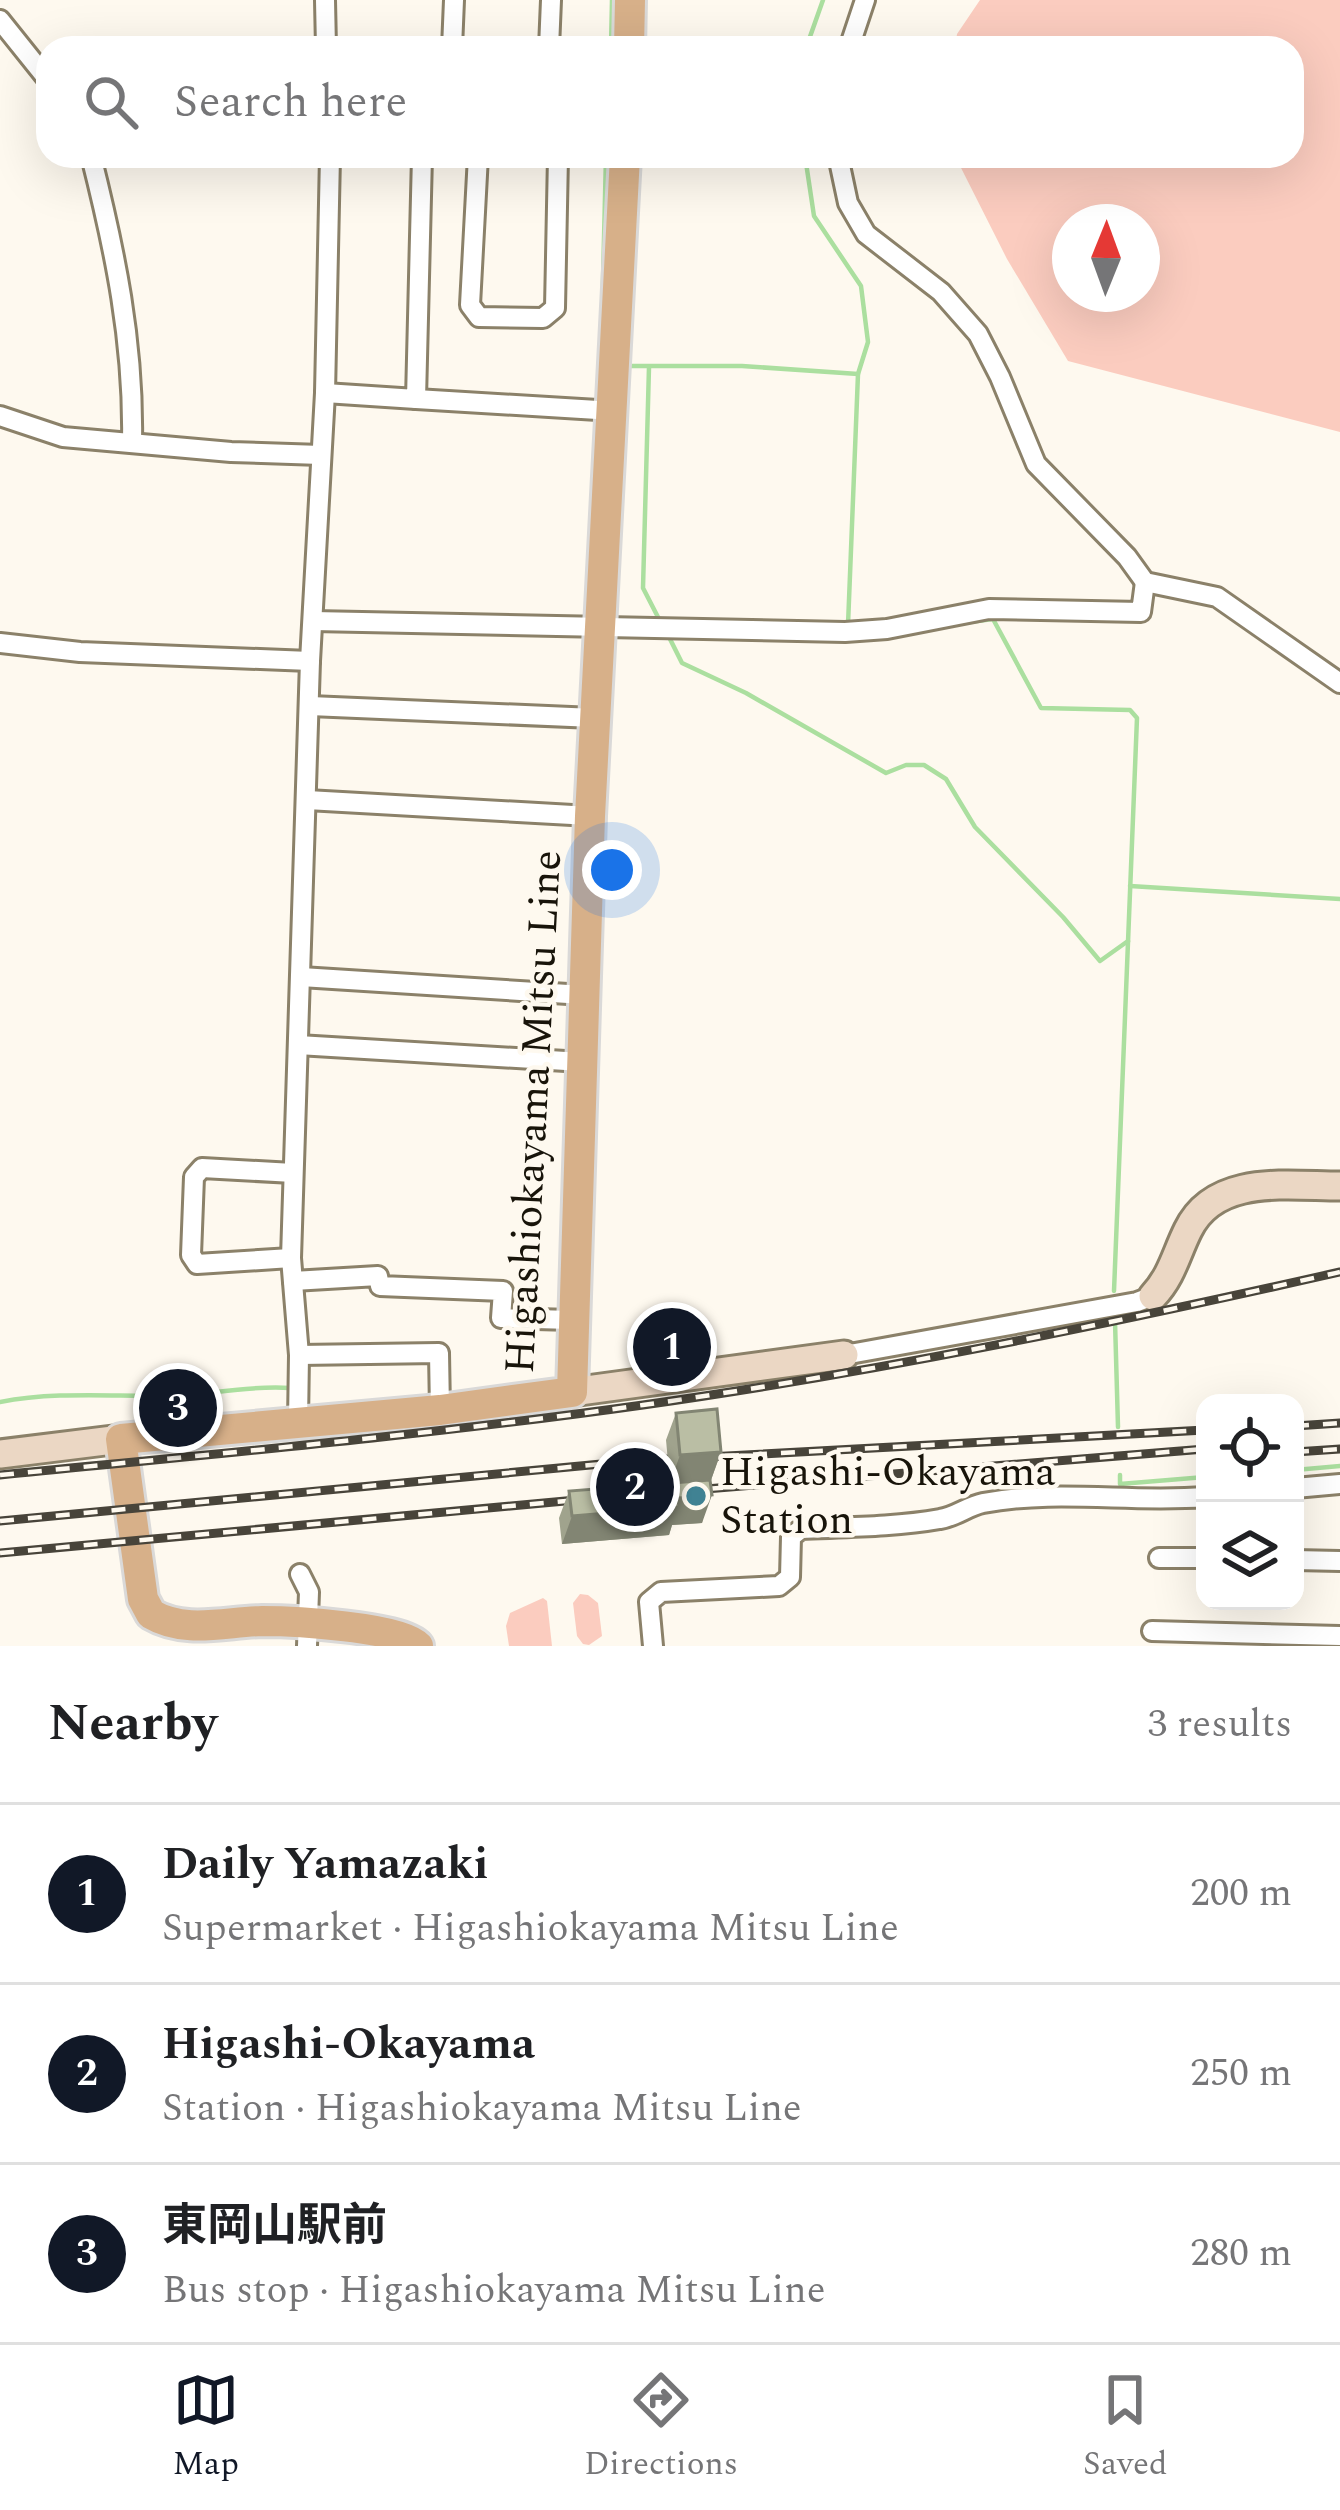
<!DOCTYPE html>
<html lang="en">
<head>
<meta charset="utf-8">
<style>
  :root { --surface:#fff; --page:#f6f6f6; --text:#202124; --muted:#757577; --line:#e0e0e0; --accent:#111827 }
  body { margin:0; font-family:Spectral,"Noto Sans JP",serif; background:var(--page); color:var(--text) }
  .controls { position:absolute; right:36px; bottom:36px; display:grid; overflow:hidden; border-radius:24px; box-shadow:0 12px 48px #0002 }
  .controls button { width:108px; height:108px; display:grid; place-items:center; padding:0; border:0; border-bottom:3px solid var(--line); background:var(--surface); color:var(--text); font:60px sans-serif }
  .compass { position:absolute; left:1052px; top:204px; width:108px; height:108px; border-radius:50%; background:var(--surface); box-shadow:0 12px 48px #0002; rotate:1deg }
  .you { position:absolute; left:612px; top:870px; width:42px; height:42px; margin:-30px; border:9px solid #fff; border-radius:50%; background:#1a73e8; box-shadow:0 0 0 18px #1a73e833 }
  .badge { display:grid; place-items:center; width:78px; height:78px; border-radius:50%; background:var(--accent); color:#fff; font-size:39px; font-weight:700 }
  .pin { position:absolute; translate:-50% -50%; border:6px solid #fff; box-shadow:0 3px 12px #0006 }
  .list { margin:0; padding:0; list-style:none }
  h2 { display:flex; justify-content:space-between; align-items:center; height:156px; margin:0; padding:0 48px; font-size:51px }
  h2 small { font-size:39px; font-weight:400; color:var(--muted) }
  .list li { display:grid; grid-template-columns:78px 1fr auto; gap:36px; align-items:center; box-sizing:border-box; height:180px; padding:0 48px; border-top:3px solid var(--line) }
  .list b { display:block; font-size:45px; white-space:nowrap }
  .list p { margin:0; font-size:39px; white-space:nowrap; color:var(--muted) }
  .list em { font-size:39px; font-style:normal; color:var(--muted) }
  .icon { flex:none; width:66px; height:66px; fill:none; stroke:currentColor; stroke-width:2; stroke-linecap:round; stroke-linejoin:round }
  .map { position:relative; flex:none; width:1340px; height:1646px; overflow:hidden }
  .search { position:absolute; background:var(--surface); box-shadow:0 12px 48px #0002; left:36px; right:36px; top:36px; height:132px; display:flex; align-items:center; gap:30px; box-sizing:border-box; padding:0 42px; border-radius:36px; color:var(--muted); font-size:45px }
  .sheet { height:696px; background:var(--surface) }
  nav { display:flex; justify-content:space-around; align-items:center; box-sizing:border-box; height:168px; border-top:3px solid var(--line); background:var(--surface); font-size:33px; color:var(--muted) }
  nav a { display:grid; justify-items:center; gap:6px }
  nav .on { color:var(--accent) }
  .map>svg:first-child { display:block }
</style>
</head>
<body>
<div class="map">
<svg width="1340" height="1646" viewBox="0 0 1340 1646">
  <rect width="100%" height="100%" fill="#fef9ef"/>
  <!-- green -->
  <g fill="#fbccbf" fill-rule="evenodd">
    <path d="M980 0H1340V432L1068 361 1007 259 955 156H1292V48H955L957 34ZM1070 222H1142V294H1070Z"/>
    <path d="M580 1594 588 1595 598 1603 602 1636 589 1645 583 1644 577 1636 573 1603Z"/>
    <path d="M543 1598 547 1601 552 1646H509L506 1626 510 1613Z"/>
  </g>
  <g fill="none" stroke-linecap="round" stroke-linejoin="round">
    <!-- stream -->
    <g stroke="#abdf9f" stroke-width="4.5">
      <path d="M611 48 612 0"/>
      <path d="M806 48 823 0"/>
      <path d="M805 156 814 216 861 286 868 342 858 374 848 625"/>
      <path d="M601 363 606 156"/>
      <path d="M626 366H742L858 374"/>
      <path d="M649 367 643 588 660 621"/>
      <path d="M962 623 993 619 1041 708 1130 710 1137 718 1114 1291"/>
      <path d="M667 633 682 663 746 693 886 773 906 765H924L946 779 975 827 1063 917 1100 961 1128 941"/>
      <path d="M1130 886 1340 899"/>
      <path d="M1115 1321 1118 1427"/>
      <path d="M0 1402C62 1390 124 1398 187 1395 222 1392 255 1386 290 1388"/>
      <path d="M1295 1470 1340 1466"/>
      <path d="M1120 1475V1484L1205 1477"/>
    </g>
    <defs>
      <g id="street">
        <path d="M325 0 326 48"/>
        <path d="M0 20 48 80"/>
        <path d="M452 48 454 0"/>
        <path d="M549 48 551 0"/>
        <path d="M849 48 865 0"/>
        <path d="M91 156C115 251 134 343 132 442"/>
        <path d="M478 156 470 305 479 317 543 318 555 308 558 156"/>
        <path d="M838 156 848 203 866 234 941 292 978 334 1000 377 1036 464 1127 557 1145 582 1217 597 1340 683"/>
        <path d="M325 393 416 399 422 156"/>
        <path d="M416 399 614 411"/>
        <path d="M0 416 63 437 231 452 321 455"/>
        <path d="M313 621 845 632 887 629 989 609 1141 612 1145 582"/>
        <path d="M0 643 80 652 310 661"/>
        <path d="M310 706 594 718"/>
        <path d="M307 800 590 816"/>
        <path d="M301 977 584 995"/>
        <path d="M298 1045 582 1062"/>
        <path d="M291 1258 197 1264 191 1255 194 1177 202 1168 293 1173"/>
        <path d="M293 1281 378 1276 380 1286 503 1291 501 1318 572 1320"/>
        <path d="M299 1355 439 1353 440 1410"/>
        <path d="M844 1355 1137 1302 1153 1296"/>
        <path d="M298 1422 299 1355 291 1258 310 661 325 393 330 156"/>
        <path d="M1295 1488 1340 1484"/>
        <path d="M1159 1558H1205"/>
        <path d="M1295 1560 1340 1561"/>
        <path d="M300 1574 309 1592 307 1646"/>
        <path d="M1152 1631 1340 1636"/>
        <path d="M653 1646 649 1602 661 1592 779 1586 790 1577 791 1537 801 1529C847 1527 895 1527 940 1519 955 1517 968 1506 983 1503 1057 1489 1131 1503 1205 1497"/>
      </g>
      <g id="secondary">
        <path d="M1153 1296C1172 1276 1176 1254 1188 1230 1215 1174 1288 1186 1340 1186"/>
        <path d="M572 1392 844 1355"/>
        <path d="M0 1454 121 1439"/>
      </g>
      <g id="primary">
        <path d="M629 48 630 0"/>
        <path d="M418 1646C402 1627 291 1621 262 1621 224 1622 185 1634 151 1614L143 1599 121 1439 440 1410 572 1392 590 816 625 156"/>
      </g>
    </defs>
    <!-- street casing -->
    <use href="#street" stroke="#8b8169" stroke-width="24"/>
    <!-- secondary casing -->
    <use href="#secondary" stroke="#8b8169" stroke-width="33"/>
    <!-- primary casing -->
    <use href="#primary" stroke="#dad9d8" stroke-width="36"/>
    <!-- street -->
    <use href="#street" stroke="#fff" stroke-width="18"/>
    <!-- secondary -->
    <use href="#secondary" stroke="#ebd7c4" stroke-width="27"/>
    <!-- primary -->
    <use href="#primary" stroke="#d7b089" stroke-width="30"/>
    <defs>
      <g id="rail">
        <path d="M1295 1426 1340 1423"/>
        <path d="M1295 1452 1340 1449"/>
        <path d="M0 1475C214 1454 429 1435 643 1405 877 1372 1109 1324 1340 1272"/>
        <path d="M681 1491 1205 1449"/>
        <path d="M0 1521 633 1461 1205 1430"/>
        <path d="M0 1553 598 1498"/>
      </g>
    </defs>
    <!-- rail casing -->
    <use href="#rail" stroke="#48443a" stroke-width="9"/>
    <!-- rail -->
    <use href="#rail" stroke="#fef9ef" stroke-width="4.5" stroke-dasharray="14" stroke-linecap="butt"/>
  </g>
  <!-- wall -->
  <g fill="#a0a38d">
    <path d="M655 1312 702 1349 699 1357 650 1363 653 1319Z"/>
    <path d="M676 1413 721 1452 711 1480 702 1523 672 1525 669 1535 562 1544 559 1518 569 1491 670 1483 666 1440Z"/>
  </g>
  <!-- shaded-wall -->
  <g fill="#828573">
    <path d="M702 1349 699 1357 650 1363 652 1356Z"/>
    <path d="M721 1452 711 1480 670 1483 680 1455Z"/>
    <path d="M712 1495 702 1523 672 1525 669 1535 562 1544 572 1516 678 1498Z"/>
  </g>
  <!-- building -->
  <g fill="#babea4" stroke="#828573" stroke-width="3">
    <path d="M655 1312 702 1333V1349L652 1356Z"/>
    <path d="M717 1409 721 1452 680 1455 676 1413Z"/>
    <path d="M710 1480 712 1495 678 1498 679 1507 572 1516 569 1491Z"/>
  </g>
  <!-- markers -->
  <circle fill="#408293" stroke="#fef9ef" stroke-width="4.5" cx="696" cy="1496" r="12"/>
  <g text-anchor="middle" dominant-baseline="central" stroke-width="9" stroke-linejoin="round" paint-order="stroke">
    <!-- street labels -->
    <g font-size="42" fill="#18140a" stroke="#fef9ef">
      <text transform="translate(534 1112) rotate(-87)">Higashiokayama Mitsu Line</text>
    </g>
    <!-- poi labels -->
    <g font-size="42" fill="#18140a" stroke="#fef9ef" text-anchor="start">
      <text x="720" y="1472">Higashi-Okayama<tspan x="720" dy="48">Station</tspan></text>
    </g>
  </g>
</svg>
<div class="controls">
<button><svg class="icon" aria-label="locate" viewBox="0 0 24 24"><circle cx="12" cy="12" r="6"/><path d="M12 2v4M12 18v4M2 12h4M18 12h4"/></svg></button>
<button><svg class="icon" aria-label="layers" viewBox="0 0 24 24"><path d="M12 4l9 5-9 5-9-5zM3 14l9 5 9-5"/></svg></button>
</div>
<svg class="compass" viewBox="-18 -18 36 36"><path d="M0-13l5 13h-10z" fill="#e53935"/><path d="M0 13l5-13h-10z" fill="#757577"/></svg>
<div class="you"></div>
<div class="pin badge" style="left:672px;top:1347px">1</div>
<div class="pin badge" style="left:635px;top:1487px">2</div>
<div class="pin badge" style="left:178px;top:1408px">3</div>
<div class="search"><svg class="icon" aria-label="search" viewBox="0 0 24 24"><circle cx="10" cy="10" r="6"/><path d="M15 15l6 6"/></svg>Search here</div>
</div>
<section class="sheet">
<h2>Nearby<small>3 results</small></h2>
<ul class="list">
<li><span class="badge">1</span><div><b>Daily Yamazaki</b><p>Supermarket · Higashiokayama Mitsu Line</p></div><em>200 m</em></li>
<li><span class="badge">2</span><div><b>Higashi-Okayama</b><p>Station · Higashiokayama Mitsu Line</p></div><em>250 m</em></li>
<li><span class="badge">3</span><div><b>東岡山駅前</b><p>Bus stop · Higashiokayama Mitsu Line</p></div><em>280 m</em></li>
</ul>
</section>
<nav>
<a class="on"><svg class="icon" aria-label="map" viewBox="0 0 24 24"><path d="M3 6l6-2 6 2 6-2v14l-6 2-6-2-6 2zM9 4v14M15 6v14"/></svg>Map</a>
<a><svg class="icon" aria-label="directions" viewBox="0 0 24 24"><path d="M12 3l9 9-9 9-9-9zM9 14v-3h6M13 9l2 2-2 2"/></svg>Directions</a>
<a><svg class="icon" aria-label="saved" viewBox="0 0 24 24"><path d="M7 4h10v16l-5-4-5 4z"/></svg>Saved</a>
</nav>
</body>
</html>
